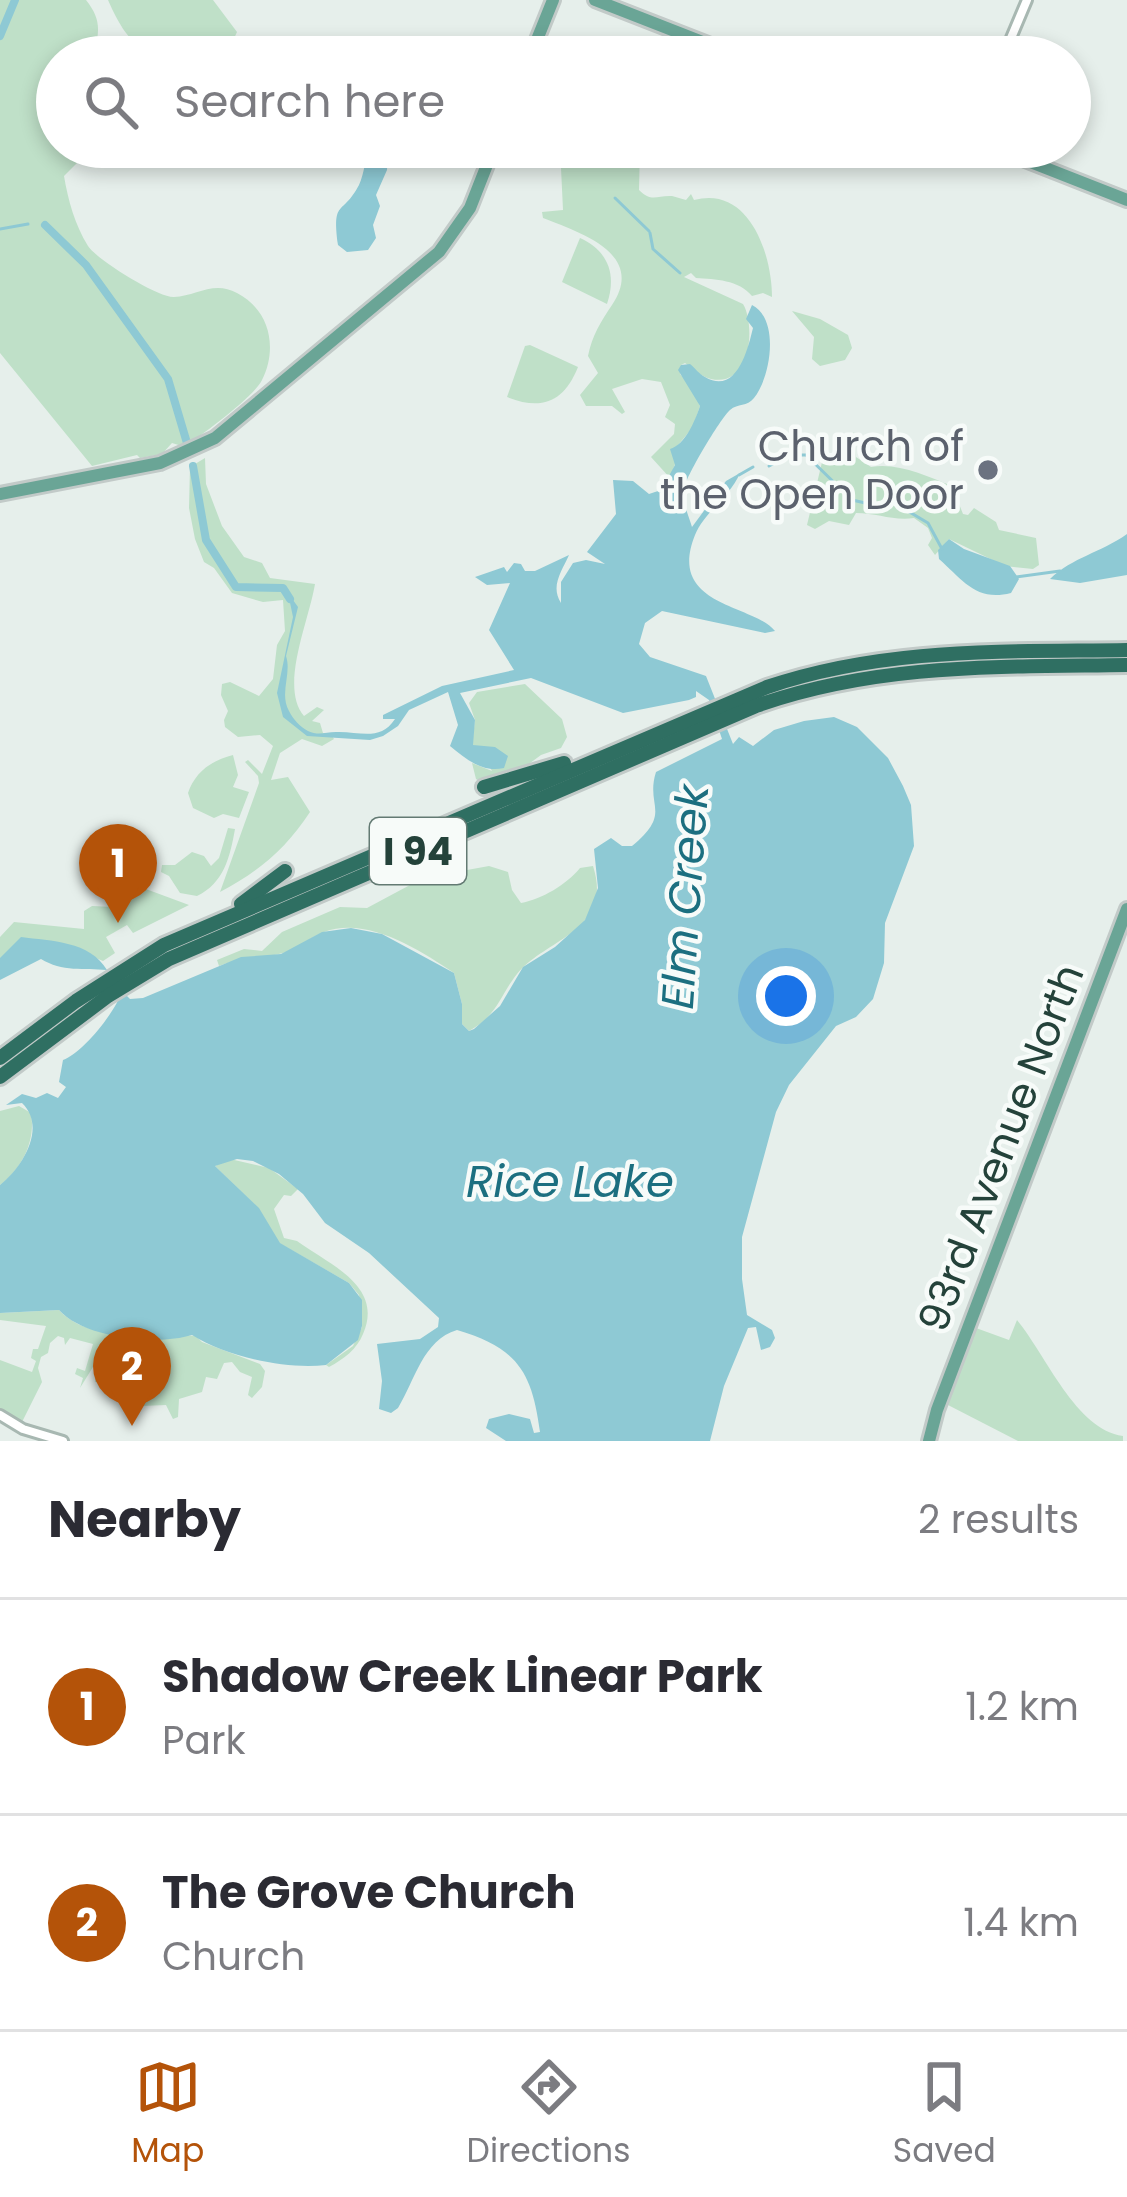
<!DOCTYPE html>
<html lang="en">
<head>
<meta charset="utf-8">
<style>
  :root { --surface:#fff; --page:#f2f2f3; --text:#2b2b33; --muted:#7c7c81; --line:#e1e1e2; --accent:#b45309 }
  body { margin:0; font-family:Poppins,sans-serif; background:var(--page); color:var(--text) }
  .you { position:absolute; left:786px; top:996px; width:42px; height:42px; margin:-30px; border:9px solid #fff; border-radius:50%; background:#1a73e8; box-shadow:0 0 0 18px #1a73e833 }
  .badge { display:grid; place-items:center; width:78px; height:78px; border-radius:50%; background:var(--accent); color:#fff; font-size:39px; font-weight:700 }
  .pin { position:absolute; translate:-50% -99px; filter:drop-shadow(0 3px 6px #0008) }
  .pin::after { content:''; position:absolute; top:63px; width:42px; height:36px; background:inherit; clip-path:polygon(0 0,100% 0,50% 100%) }
  .list { margin:0; padding:0; list-style:none }
  h2 { display:flex; justify-content:space-between; align-items:center; height:156px; margin:0; padding:0 48px; font-size:51px }
  h2 small { font-size:39px; font-weight:400; color:var(--muted) }
  .list li { display:grid; grid-template-columns:78px 1fr auto; gap:36px; align-items:center; box-sizing:border-box; height:216px; padding:0 48px; border-top:3px solid var(--line) }
  .list b { display:block; font-size:45px; white-space:nowrap }
  .list p { margin:0; font-size:39px; white-space:nowrap; color:var(--muted) }
  .list em { font-size:39px; font-style:normal; color:var(--muted) }
  .icon { flex:none; width:66px; height:66px; fill:none; stroke:currentColor; stroke-width:2; stroke-linecap:round; stroke-linejoin:round }
  .map { position:relative; flex:none; width:1127px; height:1441px; overflow:hidden }
  .search { position:absolute; background:var(--surface); box-shadow:0 6px 18px #0003; left:36px; right:36px; top:36px; height:132px; display:flex; align-items:center; gap:30px; box-sizing:border-box; padding:0 42px; border-radius:66px; color:var(--muted); font-size:45px }
  .sheet { height:588px; background:var(--surface) }
  nav { display:flex; justify-content:space-around; align-items:center; box-sizing:border-box; height:168px; border-top:3px solid var(--line); background:var(--surface); font-size:33px; color:var(--muted) }
  nav a { display:grid; justify-items:center; gap:6px }
  nav .on { color:var(--accent) }
  .map>svg:first-child { display:block }
</style>
</head>
<body>
<div class="map">
<svg width="1127" height="1441" viewBox="0 0 1127 1441">
  <rect width="100%" height="100%" fill="#e6efeb"/>
  <!-- green -->
  <g fill="#bfe0c8">
    <path d="M0 0H86C100 18 100 28 95 50L104 57H57V147H93L64 176C68 200 75 225 88 246 96 259 158 298 174 297 196 296 214 280 237 293 270 310 278 348 262 380 253 398 202 434 185 447L172 443 162 454 140 458 137 455 92 466 0 353Z"/>
    <path d="M108 0H213L237 32 231 45 217 57C155 57 135 62 108 0Z"/>
    <path d="M560 147H640L639 190C652 203 657 195 672 196 677 197 681 199 686 200L691 194 694 200C749 185 772 254 772 297L763 293 752 296C739 280 715 279 696 278L691 273 684 277 743 304C755 323 753 388 711 379 702 377 693 369 685 363L681 365 680 374 691 386 700 406 693 427 674 450 675 464 670 478 651 457 674 434 675 424 665 417 670 405 661 382 642 379 612 389 625 412 622 414 612 406H586L580 395 598 373 588 356C592 336 601 321 612 305 647 253 578 232 543 218L542 212 563 210Z"/>
    <path d="M580 238C608 251 617 274 607 304L562 282Z"/>
    <path d="M792 311 820 319 848 335 852 348 845 360 820 366 812 359 814 337Z"/>
    <path d="M530 345 578 367C564 402 542 411 507 397L525 346Z"/>
    <path d="M854 432 856 457 871 467C897 462 927 476 952 486L963 514 968 515 974 508 996 522 999 530 1036 538 1039 565 1033 569 1005 566 949 539 935 555 928 545 932 538 928 528 914 518C893 521 877 513 856 513L849 525 829 521 815 529 807 525 823 458 835 456 838 446 847 451Z"/>
    <path d="M205 458 206 484 222 526 244 557 262 563 270 578 315 584C309 621 279 687 304 716L317 707 324 710 312 721 320 723 323 733H330L334 739 322 746 302 739 280 753 271 780 288 777 310 812C286 849 258 872 220 892L259 783 258 776 245 762 248 760 262 774 273 746 260 735 238 737 225 727 224 720 228 711 221 695 222 684 230 682 259 696 273 679 277 645 285 631 283 600 263 602 232 593 214 568 204 562 195 539 189 508 190 467Z"/>
    <path d="M525 684 562 719 567 737 561 748 541 755 522 769 514 768C503 780 492 784 476 779L472 763 492 771 479 747 472 745 475 720 469 703 477 692Z"/>
    <path d="M233 755 238 775 233 787 249 792 239 818 223 814 214 818 193 808 188 793C195 772 212 760 233 755Z"/>
    <path d="M228 828 235 829C230 857 224 883 197 896L180 893 169 876 161 872 162 865H175L192 852 204 856 211 866 219 858Z"/>
    <path d="M489 866 508 872 512 890 521 903C542 899 566 885 580 868L593 866C614 931 546 938 517 974 499 997 498 1015 469 1031L462 1024V1004L454 973C419 950 368 916 324 932 310 937 298 949 283 953 261 959 241 957 219 966L217 960 244 949 262 951 282 932 326 913 340 907 367 908 423 878Z"/>
    <path d="M127 882 189 905 133 933 127 925 106 937 115 953 103 961 74 949 0 965V937L14 922 84 929V911L92 906 113 907Z"/>
    <path d="M19 1106 31 1113C36 1141 22 1168 0 1185V1111Z"/>
    <path d="M230 1159 269 1168 298 1189 291 1196 284 1195 274 1209 284 1238 297 1241C330 1265 384 1286 363 1334 357 1349 344 1359 329 1367L326 1365 353 1346 362 1327 359 1295 349 1283 279 1243 258 1208 215 1166Z"/>
    <path d="M59 1310C90 1344 154 1332 196 1336L202 1342 260 1364 265 1371 262 1387 252 1398 248 1395 252 1377 240 1372 232 1362 224 1363 217 1379 206 1377 202 1392 179 1399 178 1417 173 1419 166 1405 142 1406 139 1414 132 1412 134 1404 115 1399 112 1391 118 1381 95 1382 100 1349 134 1352 127 1377 141 1371 156 1346 99 1345 93 1367 80 1388 83 1378 75 1374 77 1368 85 1371 93 1344 70 1338 65 1345 64 1338 58 1336 50 1343 48 1353 41 1357 38 1368 42 1382 22 1422 0 1409V1360L32 1372 36 1361 31 1358 33 1349H38L46 1326 0 1320V1313Z"/>
    <path d="M1017 1320C1046 1355 1076 1430 1123 1436V1441H1018L948 1405 976 1328 1009 1340Z"/>
  </g>
  <!-- water -->
  <g fill="#8ec9d4">
    <path d="M367 147H388L387 170 376 195 380 206 373 225 376 238 368 250 347 252 338 245C332 198 342 217 359 185 364 174 366 159 367 147Z"/>
    <path d="M752 305C780 319 771 377 754 398 747 407 738 403 730 410 720 419 685 478 683 491 682 501 689 517 692 527L726 481 740 473C730 497 705 511 695 535 666 607 754 604 775 631L765 633 662 611 645 623 639 644 650 657 706 676 733 744 739 737 753 746 774 730 804 721 834 717 857 727 888 758 903 786 911 805 914 846 885 923 884 963 873 999 856 1017 836 1026 789 1085 776 1112 742 1237V1279L747 1315 772 1330 775 1338 770 1347 761 1350 756 1327 748 1328 724 1386 710 1441H506L486 1428 489 1419 509 1414 530 1419 534 1433 540 1432C532 1372 518 1348 457 1330 423 1340 415 1380 398 1408L391 1413 379 1409 382 1381 377 1344 420 1339 438 1327 439 1318 369 1253 325 1223 303 1194 279 1174 253 1161 237 1159 215 1166 259 1208 280 1243 349 1283 362 1300V1326L358 1340 326 1365C285 1370 225 1356 192 1335 156 1346 84 1338 59 1310L0 1313V1185C23 1167 47 1127 22 1103L6 1105 22 1094 36 1098 47 1093 58 1098 66 1087 59 1082 63 1060C83 1053 116 1011 122 991L130 999 143 998 241 957 281 954 322 932 351 928 382 934 454 973 462 1004V1024L469 1031 474 1029 500 1006 523 967 555 947 585 920 598 888 594 849 611 838 622 846H632C673 812 645 807 656 772L722 739 709 700 696 691V697L689 700 623 713 531 678 460 693 475 720 473 745 495 747 508 756 504 768C482 773 466 759 450 746L458 725 448 692 409 710 398 726 383 736 370 740 307 736 283 717 277 693 293 617 288 593 298 607 286 656C292 674 279 693 289 711 293 719 300 727 308 731 319 736 325 732 336 732 359 731 380 742 395 719H383V715L442 686 514 670 489 630 510 583 487 585 475 577 504 567 507 572 514 563 521 564 525 571H535L569 555C562 571 550 586 561 603V582L573 563 586 560 605 564 587 552 616 514 613 480 633 481 649 494 661 490 675 465 670 449C685 445 695 421 700 406L678 370 681 365 690 364C695 368 699 374 705 377 737 396 748 348 753 328L746 319Z"/>
    <path d="M1127 534V575L1080 583 1050 579C1073 557 1100 553 1127 534Z"/>
    <path d="M949 539 964 549 1010 566 1019 579 1011 593C976 602 963 580 939 559L938 550Z"/>
    <path d="M21 937C51 941 90 941 107 970 84 968 62 972 41 959L0 980V958Z"/>
  </g>
  <g fill="none" stroke-linecap="round" stroke-linejoin="round">
    <!-- stream -->
    <g stroke="#8ec9d4" stroke-width="3">
      <path d="M615 198 649 231"/>
      <path d="M0 229 28 224"/>
      <path d="M650 233 653 249 680 273"/>
      <path d="M769 466 790 455H806L852 500 879 506"/>
      <path d="M739 475 753 467"/>
      <path d="M896 504 928 523 942 549"/>
      <path d="M1016 577 1060 571"/>
    </g>
    <!-- river -->
    <g stroke="#8ec9d4" stroke-width="8">
      <path d="M0 36 15 0"/>
      <path d="M45 225 86 265 168 379 187 443"/>
      <path d="M193 466 206 540 236 587 283 588 290 599"/>
    </g>
    <defs>
      <g id="minor">
        <path d="M1003 57 1027 0"/>
        <path d="M0 1415 23 1429 63 1441"/>
      </g>
      <g id="major">
        <path d="M595 0 741 57"/>
        <path d="M530 57 553 0"/>
        <path d="M992 147 1127 200"/>
        <path d="M0 494 160 463 215 438 439 252 470 208 494 147"/>
        <path d="M929 1441 937 1410 1127 909"/>
      </g>
      <g id="highway">
        <path d="M484 787 564 763"/>
        <path d="M241 904 285 871"/>
        <path d="M0 1058 76 1001 164 945 767 687C885 647 1004 652 1127 650"/>
        <path d="M0 1077 108 996 169 959 756 706C878 663 1000 667 1127 665"/>
      </g>
    </defs>
    <!-- minor casing -->
    <use href="#minor" stroke="#a8b8b2" stroke-width="14"/>
    <!-- major casing -->
    <use href="#major" stroke="#c2cac8" stroke-width="18"/>
    <!-- highway casing -->
    <use href="#highway" stroke="#c2cac8" stroke-width="20"/>
    <!-- minor -->
    <use href="#minor" stroke="#fff" stroke-width="8"/>
    <!-- major -->
    <use href="#major" stroke="#6aa596" stroke-width="12"/>
    <!-- highway -->
    <use href="#highway" stroke="#2f6f62" stroke-width="14"/>
  </g>
  <!-- markers -->
  <circle fill="#6b7280" stroke="#f7fbf9" stroke-width="4.5" cx="988" cy="470" r="12"/>
  <g text-anchor="middle" dominant-baseline="central" stroke-width="9" stroke-linejoin="round" paint-order="stroke">
    <!-- shield labels -->
    <rect fill="#f7fbf9" stroke="#637a73" stroke-width="3" x="370" y="818" width="96" height="66" rx="9"/>
    <g font-size="39" font-weight="bold" fill="#24423a">
      <text x="418" y="851">I 94</text>
    </g>
    <!-- worship labels -->
    <g font-size="42" fill="#5b616d" stroke="#f7fbf9" text-anchor="end">
      <text x="964" y="446">Church of<tspan x="964" dy="48">the Open Door</tspan></text>
    </g>
    <!-- street labels -->
    <g font-size="42" fill="#24423a" stroke="#f7fbf9">
      <text transform="translate(1001 1148) rotate(-69)">93rd Avenue North</text>
    </g>
    <!-- water labels -->
    <g font-size="45" font-style="italic" fill="#1c6f80" stroke="#f7fbf9">
      <text transform="translate(685 897) rotate(-86)">Elm Creek</text>
      <text x="570" y="1181">Rice Lake</text>
    </g>
  </g>
</svg>
<div class="you"></div>
<div class="pin badge" style="left:118px;top:923px">1</div>
<div class="pin badge" style="left:132px;top:1426px">2</div>
<div class="search"><svg class="icon" aria-label="search" viewBox="0 0 24 24"><circle cx="10" cy="10" r="6"/><path d="M15 15l6 6"/></svg>Search here</div>
</div>
<section class="sheet">
<h2>Nearby<small>2 results</small></h2>
<ul class="list">
<li><span class="badge">1</span><div><b>Shadow Creek Linear Park</b><p>Park</p></div><em>1.2 km</em></li>
<li><span class="badge">2</span><div><b>The Grove Church</b><p>Church</p></div><em>1.4 km</em></li>
</ul>
</section>
<nav>
<a class="on"><svg class="icon" aria-label="map" viewBox="0 0 24 24"><path d="M3 6l6-2 6 2 6-2v14l-6 2-6-2-6 2zM9 4v14M15 6v14"/></svg>Map</a>
<a><svg class="icon" aria-label="directions" viewBox="0 0 24 24"><path d="M12 3l9 9-9 9-9-9zM9 14v-3h6M13 9l2 2-2 2"/></svg>Directions</a>
<a><svg class="icon" aria-label="saved" viewBox="0 0 24 24"><path d="M7 4h10v16l-5-4-5 4z"/></svg>Saved</a>
</nav>
</body>
</html>
